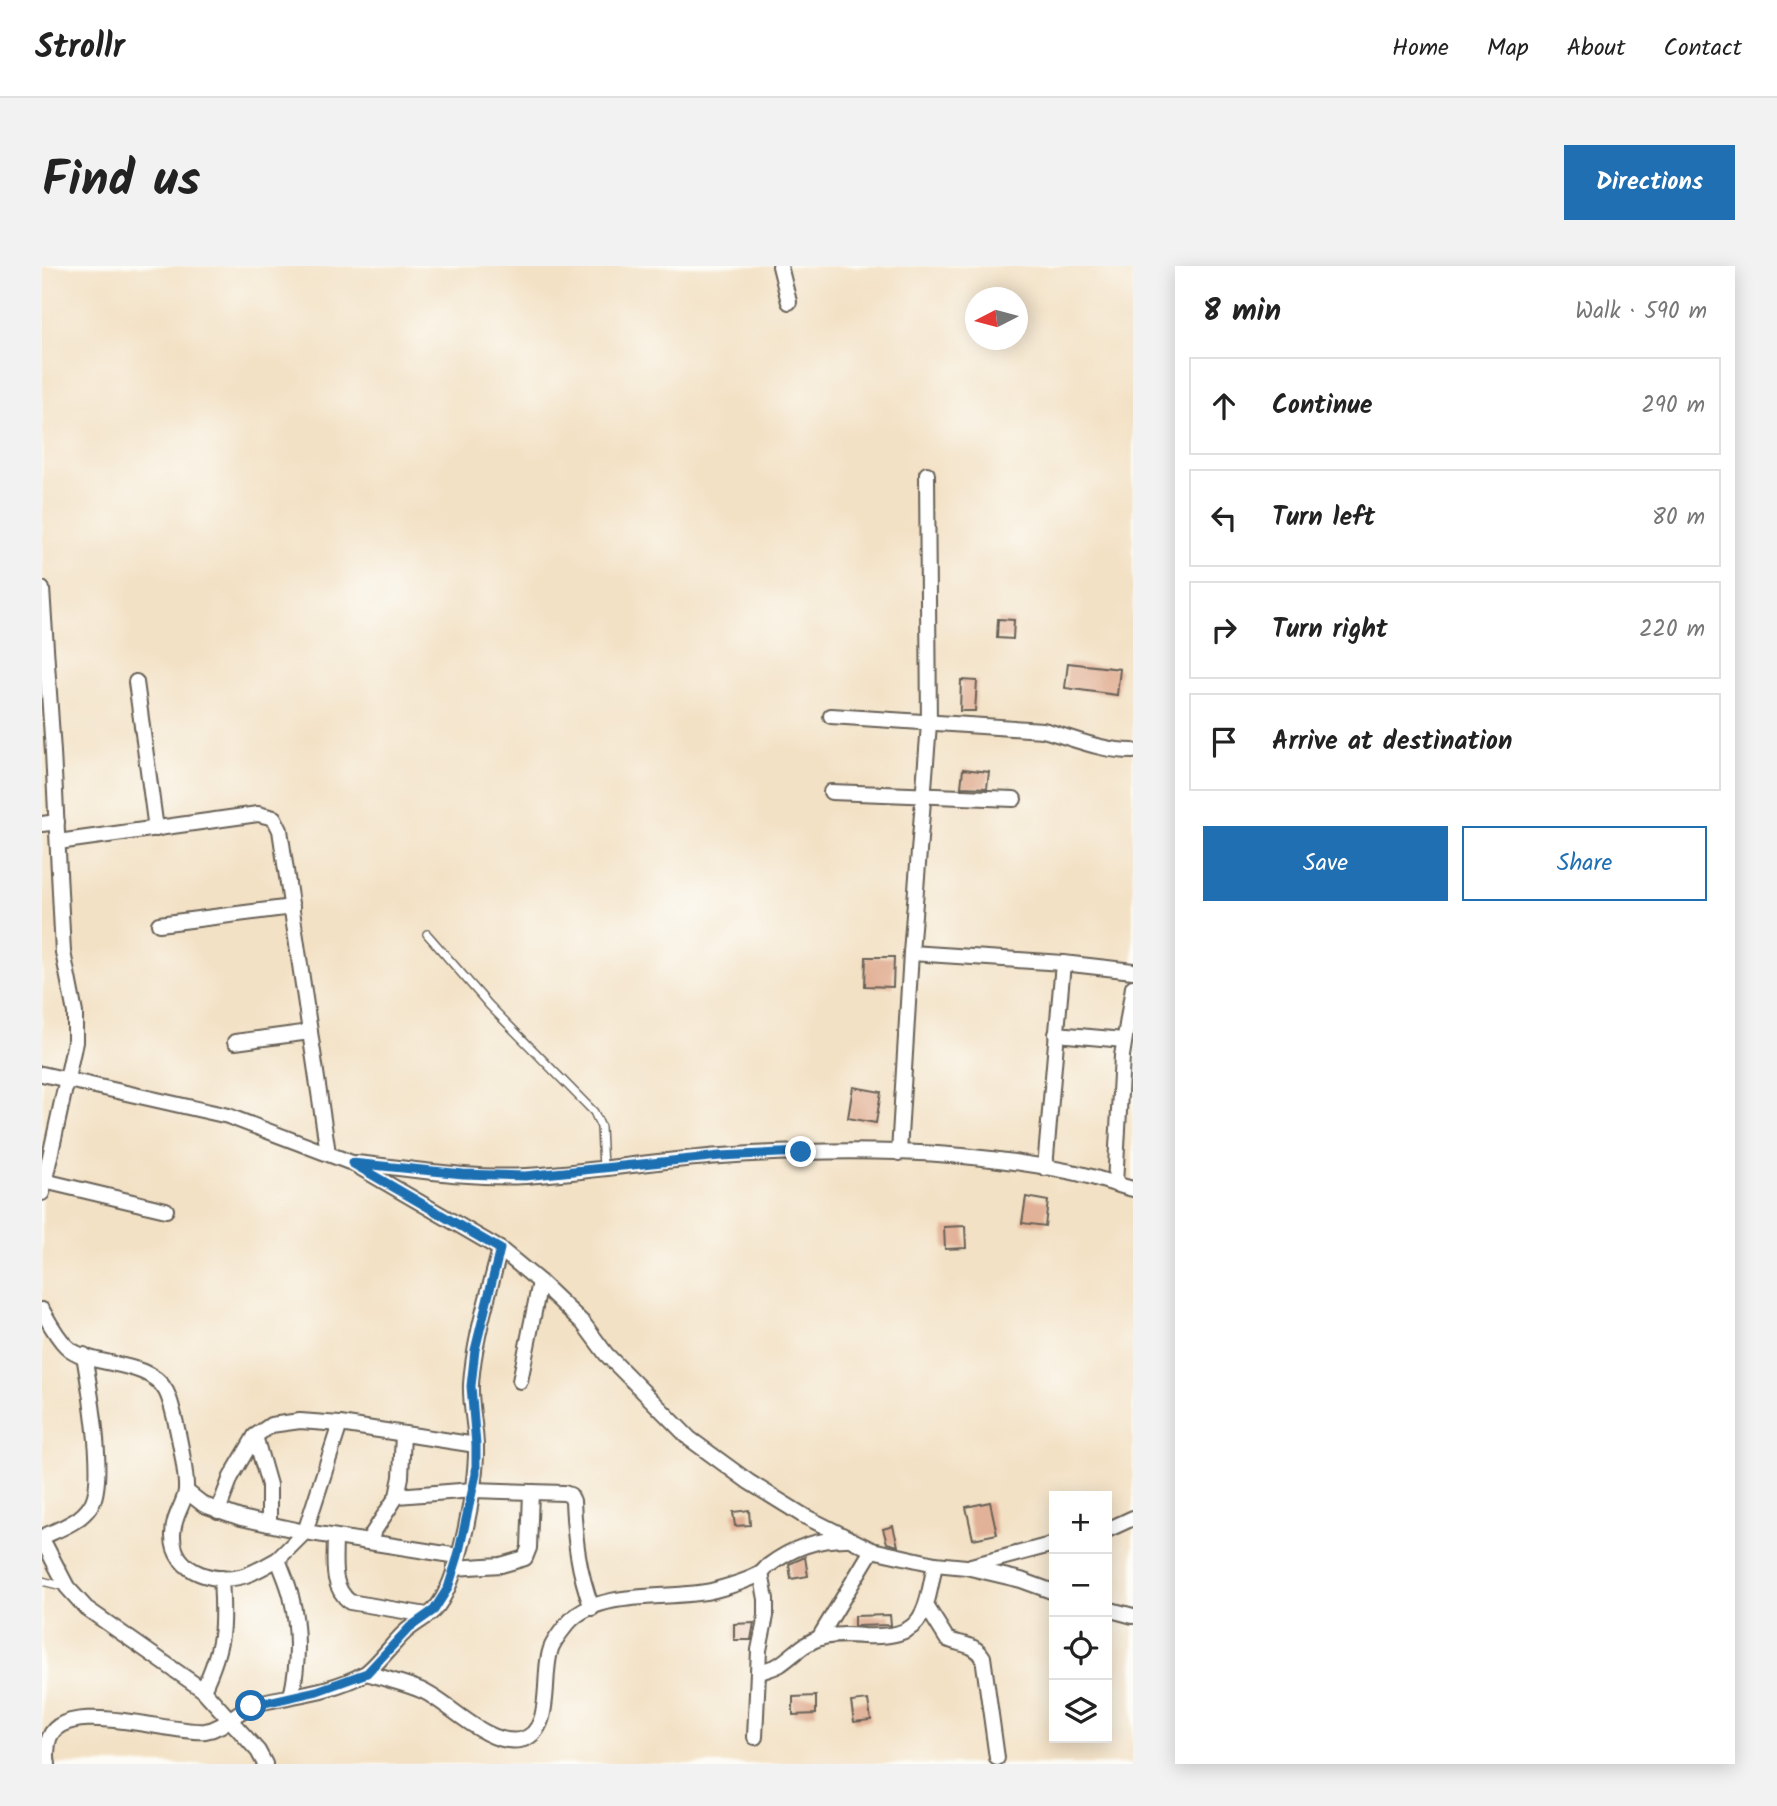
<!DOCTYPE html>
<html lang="en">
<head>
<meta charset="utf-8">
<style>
  :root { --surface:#fff; --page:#f2f2f2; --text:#222; --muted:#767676; --line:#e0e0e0; --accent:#1f6fb2 }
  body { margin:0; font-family:Kalam,sans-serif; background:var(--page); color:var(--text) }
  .controls { position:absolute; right:21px; bottom:21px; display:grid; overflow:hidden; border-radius:0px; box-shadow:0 4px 18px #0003 }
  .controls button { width:63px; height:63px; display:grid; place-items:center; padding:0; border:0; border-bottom:2px solid var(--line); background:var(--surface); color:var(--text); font:35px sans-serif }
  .compass { position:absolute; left:923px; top:21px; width:63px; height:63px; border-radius:50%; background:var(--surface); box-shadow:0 4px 18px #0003; rotate:264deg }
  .stop { position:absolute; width:21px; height:21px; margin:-16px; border:5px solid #1f6fb2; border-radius:50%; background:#fff }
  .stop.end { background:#1f6fb2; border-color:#fff; box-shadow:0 2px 7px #0008 }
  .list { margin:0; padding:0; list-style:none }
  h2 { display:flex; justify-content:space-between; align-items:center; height:91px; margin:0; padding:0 28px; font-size:30px }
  h2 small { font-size:23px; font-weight:400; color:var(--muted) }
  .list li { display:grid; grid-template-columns:46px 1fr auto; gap:21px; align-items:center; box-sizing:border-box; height:98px; margin:0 14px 14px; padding:0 14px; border:2px solid var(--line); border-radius:0px }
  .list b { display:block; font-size:26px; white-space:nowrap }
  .list em { font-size:23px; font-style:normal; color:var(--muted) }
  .actions { display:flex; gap:14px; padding:21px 28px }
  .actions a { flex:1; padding:16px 0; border:2px solid var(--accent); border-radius:0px; text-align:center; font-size:24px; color:var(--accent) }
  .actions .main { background:var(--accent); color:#fff }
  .icon { flex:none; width:38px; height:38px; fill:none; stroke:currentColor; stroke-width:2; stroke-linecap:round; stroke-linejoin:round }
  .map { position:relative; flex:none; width:1091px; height:1498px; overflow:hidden; border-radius:0px }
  header { display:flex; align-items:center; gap:42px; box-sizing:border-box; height:98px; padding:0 35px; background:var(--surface); border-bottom:2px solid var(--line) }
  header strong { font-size:33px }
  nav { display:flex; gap:38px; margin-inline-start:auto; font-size:24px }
  .intro { display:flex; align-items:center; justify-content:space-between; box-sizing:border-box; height:168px; padding:0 42px }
  h1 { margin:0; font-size:49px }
  .button { padding:18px 32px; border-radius:0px; background:var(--accent); color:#fff; font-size:24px; font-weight:700 }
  main { display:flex; gap:42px; padding:0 42px }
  aside { flex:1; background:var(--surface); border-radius:0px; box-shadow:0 4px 18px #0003 }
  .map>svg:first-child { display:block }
</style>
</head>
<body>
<header>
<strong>Strollr</strong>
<nav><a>Home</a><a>Map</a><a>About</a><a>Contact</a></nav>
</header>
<div class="intro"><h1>Find us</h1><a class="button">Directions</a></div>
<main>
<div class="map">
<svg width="1091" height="1498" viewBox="0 0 1091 1498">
  <rect width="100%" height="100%" fill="#fdfcf7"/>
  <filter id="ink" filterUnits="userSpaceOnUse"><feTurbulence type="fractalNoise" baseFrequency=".0143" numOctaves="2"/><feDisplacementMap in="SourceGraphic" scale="14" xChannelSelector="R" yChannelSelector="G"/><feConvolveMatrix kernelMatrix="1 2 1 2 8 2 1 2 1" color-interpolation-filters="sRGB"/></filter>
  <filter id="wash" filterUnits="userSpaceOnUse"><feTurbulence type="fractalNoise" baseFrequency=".00686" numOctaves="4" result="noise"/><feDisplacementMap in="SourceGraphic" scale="28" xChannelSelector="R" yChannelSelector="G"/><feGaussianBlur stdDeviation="1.57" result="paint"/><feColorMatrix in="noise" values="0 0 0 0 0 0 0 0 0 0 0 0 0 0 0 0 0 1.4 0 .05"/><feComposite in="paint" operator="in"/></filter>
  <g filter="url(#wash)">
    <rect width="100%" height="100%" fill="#f3e1c5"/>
    <g id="blocks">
      <!-- building -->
      <g fill="#e2b298">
        <path d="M956 353 972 354 971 373 955 372Z"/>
        <path d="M1026 397 1078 403 1075 429 1023 422Z"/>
        <path d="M919 414 935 415 933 445H918Z"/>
        <path d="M921 503 947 506 945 522 919 521Z"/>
        <path d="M824 691H852L851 721 823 720Z"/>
        <path d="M811 821 839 826 834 857 806 852Z"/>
        <path d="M984 931 1006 935 1003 960 980 957Z"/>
        <path d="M923 960 924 982 903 983 902 961Z"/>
        <path d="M948 1236 955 1268 931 1273 924 1241Z"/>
        <path d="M707 1244 708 1259 693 1260 691 1246Z"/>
        <path d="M851 1260 856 1280 845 1277 841 1263Z"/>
        <path d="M763 1291 766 1310 749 1313 747 1298Z"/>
        <path d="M848 1349 849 1359 812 1360V1350Z"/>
        <path d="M712 1357 709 1374H692V1358Z"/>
        <path d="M774 1430V1448L751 1449V1431Z"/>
        <path d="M826 1434 829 1454 812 1456 809 1436Z"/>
      </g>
    </g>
  </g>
  <g filter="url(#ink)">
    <use href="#blocks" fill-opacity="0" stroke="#676157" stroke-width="2"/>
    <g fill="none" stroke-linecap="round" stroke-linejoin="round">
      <defs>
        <g id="lane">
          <path d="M385 668 447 739 552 846 559 861 561 902"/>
          <path d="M0 1315 24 1321"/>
        </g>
        <g id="street">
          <path d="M738 0 747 36"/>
          <path d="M0 323 11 486 21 686 33 747V776L0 927"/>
          <path d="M94 416 114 563"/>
          <path d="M789 450 1001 464C1031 472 1059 485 1091 485"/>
          <path d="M789 526 972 533"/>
          <path d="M0 558 15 556"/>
          <path d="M16 576 216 548 232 552 238 564 286 887"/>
          <path d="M117 658 250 641"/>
          <path d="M869 687 1021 697 1091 705"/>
          <path d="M1014 768 1082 774"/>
          <path d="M193 776 268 766"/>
          <path d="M0 808 186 850 310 897 458 983 498 1016 541 1057 564 1088 648 1173 707 1216 762 1250 830 1284 893 1298 924 1301 979 1314 1012 1326"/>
          <path d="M857 887 869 687 887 458 885 208"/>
          <path d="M314 897C370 903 428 913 484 910 549 906 614 894 680 890 795 882 916 882 1030 906 1050 910 1071 918 1091 923"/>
          <path d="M1003 902 1021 697"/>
          <path d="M2 915 124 944"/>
          <path d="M1073 918 1080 790 1091 721"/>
          <path d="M0 1044C7 1056 14 1070 24 1080 46 1102 106 1092 124 1125 132 1140 145 1207 144 1224 143 1238 131 1249 131 1269 130 1308 178 1320 207 1308 217 1304 227 1298 236 1293"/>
          <path d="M478 1115 498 1016"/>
          <path d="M213 1170 229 1159 258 1155 298 1158 434 1179"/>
          <path d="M144 1225 162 1239 199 1252 263 1266 416 1290"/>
          <path d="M355 1230 431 1224 522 1227 528 1229 531 1235C533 1275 536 1304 550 1342"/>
          <path d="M176 1245 189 1211 213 1170 227 1219V1258"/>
          <path d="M1065 1264 1091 1252"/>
          <path d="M0 1271C17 1263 39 1256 49 1239 65 1215 47 1119 42 1089"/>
          <path d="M293 1271C293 1295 288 1320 308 1336L385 1349"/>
          <path d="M0 1273 25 1321 44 1342 161 1424 216 1485 223 1498"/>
          <path d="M325 1276 355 1230 359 1211 361 1168"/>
          <path d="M929 1300 1012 1278"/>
          <path d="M412 1302 459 1299 483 1292 487 1282 489 1226"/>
          <path d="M885 1341 905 1373C918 1379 932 1377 941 1391L955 1492"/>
          <path d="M1065 1343 1091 1350"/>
          <path d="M777 1372 830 1284"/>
          <path d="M325 1407C343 1413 363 1417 381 1425 410 1439 445 1480 478 1474 514 1467 498 1406 510 1380 514 1372 523 1360 529 1354 562 1322 632 1335 673 1324 688 1320 705 1315 718 1308 721 1306 723 1303 726 1300 750 1282 774 1273 804 1273"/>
          <path d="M716 1407C723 1404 731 1402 737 1399 751 1390 761 1377 778 1372 792 1368 807 1369 821 1370 882 1373 883 1349 893 1298"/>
          <path d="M161 1424C182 1379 182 1361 179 1312"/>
          <path d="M249 1430C257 1399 257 1361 249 1330 246 1317 240 1305 236 1293L263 1266 298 1158"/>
          <path d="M713 1471 717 1384 724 1350V1333L719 1307"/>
          <path d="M6 1498C4 1491 5 1485 6 1477 14 1428 130 1469 163 1465 182 1462 193 1447 209 1440 220 1435 234 1433 246 1431 272 1426 298 1421 322 1408 332 1403 352 1376 362 1367 371 1358 383 1353 392 1344 417 1319 435 1217 434 1182 434 1161 428 1139 429 1118 432 1073 447 1027 458 983"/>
        </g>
      </defs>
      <!-- lane casing -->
      <use href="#lane" stroke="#676157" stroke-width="10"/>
      <!-- street casing -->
      <use href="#street" stroke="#676157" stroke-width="18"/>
      <!-- lane -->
      <use href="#lane" stroke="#fff" stroke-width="7"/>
      <!-- street -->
      <use href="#street" stroke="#fff" stroke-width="14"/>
    </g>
  </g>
  <g fill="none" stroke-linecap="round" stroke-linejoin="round" filter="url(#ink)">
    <!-- route -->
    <path stroke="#1f6fb2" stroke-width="9" d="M209 1440 275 1425 325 1407 368 1361 392 1344 406 1322 416 1290 434 1208V1179L429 1120 433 1084 458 983 310 897 421 908 483 910 678 890 759 886"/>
  </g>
</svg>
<div class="controls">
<button>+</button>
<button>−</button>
<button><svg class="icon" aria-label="locate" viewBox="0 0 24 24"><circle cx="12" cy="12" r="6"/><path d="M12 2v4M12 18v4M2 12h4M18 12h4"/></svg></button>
<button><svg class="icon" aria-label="layers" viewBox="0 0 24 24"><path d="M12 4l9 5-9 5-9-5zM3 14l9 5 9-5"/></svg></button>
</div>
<svg class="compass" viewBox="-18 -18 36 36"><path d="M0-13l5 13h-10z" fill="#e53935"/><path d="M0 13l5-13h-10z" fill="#767676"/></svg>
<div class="stop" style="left:209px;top:1440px"></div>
<div class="stop end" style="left:759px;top:886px"></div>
</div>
<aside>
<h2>8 min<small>Walk · 590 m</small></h2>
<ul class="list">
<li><svg class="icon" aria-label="ahead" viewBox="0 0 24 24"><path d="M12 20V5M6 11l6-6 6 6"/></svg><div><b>Continue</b></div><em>290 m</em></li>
<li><svg class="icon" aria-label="left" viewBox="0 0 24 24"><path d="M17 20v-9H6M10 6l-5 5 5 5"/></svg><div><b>Turn left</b></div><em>80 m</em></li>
<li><svg class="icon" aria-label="right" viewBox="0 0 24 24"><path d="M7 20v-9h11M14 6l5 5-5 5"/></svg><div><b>Turn right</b></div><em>220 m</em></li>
<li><svg class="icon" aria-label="arrive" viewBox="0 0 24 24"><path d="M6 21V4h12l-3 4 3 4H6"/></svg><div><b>Arrive at destination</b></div></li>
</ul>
<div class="actions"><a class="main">Save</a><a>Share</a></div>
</aside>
</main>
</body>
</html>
